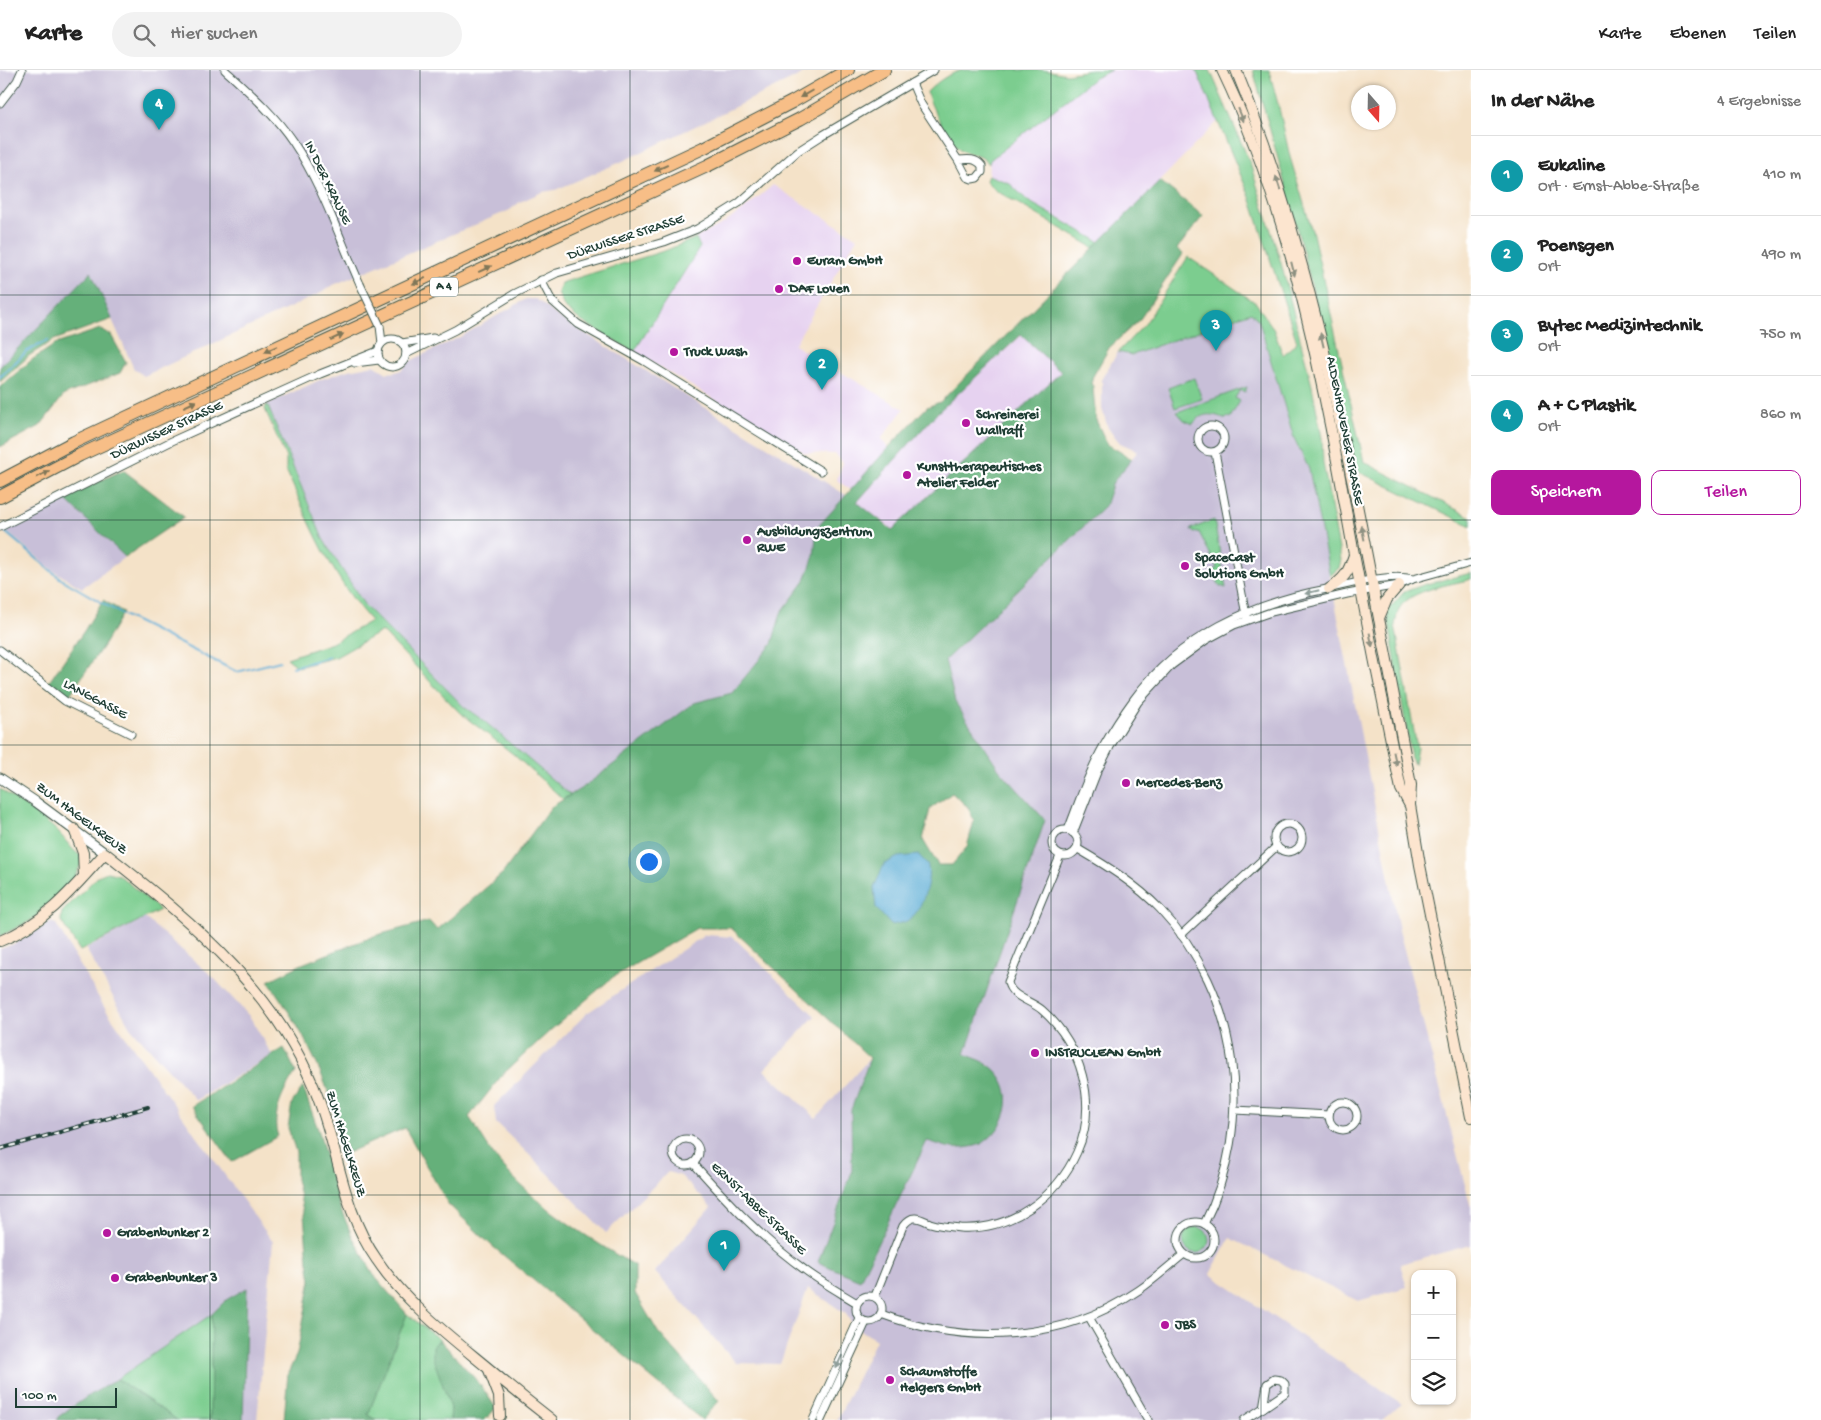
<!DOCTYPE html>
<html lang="de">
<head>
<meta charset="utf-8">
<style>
  :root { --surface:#fff; --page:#f2f2f2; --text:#222; --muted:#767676; --line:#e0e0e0; --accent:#b5179e }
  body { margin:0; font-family:"Gochi Hand",sans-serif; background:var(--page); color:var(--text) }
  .controls { position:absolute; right:15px; bottom:15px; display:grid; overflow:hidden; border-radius:10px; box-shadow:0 1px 4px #0004 }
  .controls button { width:45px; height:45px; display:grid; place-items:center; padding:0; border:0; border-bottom:1px solid var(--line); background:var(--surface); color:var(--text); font:25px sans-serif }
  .compass { position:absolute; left:1351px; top:15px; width:45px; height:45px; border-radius:50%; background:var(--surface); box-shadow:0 1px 4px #0004; rotate:160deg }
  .scale { position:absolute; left:15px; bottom:12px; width:102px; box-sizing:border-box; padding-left:5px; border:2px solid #1f3d34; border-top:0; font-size:14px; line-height:18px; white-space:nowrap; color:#1f3d34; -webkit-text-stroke:4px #fff; paint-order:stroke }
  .you { position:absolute; left:648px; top:791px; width:18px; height:18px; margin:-12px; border:4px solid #fff; border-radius:50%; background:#1a73e8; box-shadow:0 0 0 8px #1a73e833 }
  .badge { display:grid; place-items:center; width:32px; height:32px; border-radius:50%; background:var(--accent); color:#fff; font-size:16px; font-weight:700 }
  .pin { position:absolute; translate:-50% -41px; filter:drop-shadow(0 1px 2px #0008) }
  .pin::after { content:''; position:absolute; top:26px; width:18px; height:15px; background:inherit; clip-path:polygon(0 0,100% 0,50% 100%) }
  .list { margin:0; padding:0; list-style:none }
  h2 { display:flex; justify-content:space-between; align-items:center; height:65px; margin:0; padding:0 20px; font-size:21px }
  h2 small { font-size:16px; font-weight:400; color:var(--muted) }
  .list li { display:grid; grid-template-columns:32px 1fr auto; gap:15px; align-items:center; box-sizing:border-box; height:80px; padding:0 20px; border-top:1px solid var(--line) }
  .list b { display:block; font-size:19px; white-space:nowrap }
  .list p { margin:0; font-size:16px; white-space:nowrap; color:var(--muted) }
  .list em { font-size:16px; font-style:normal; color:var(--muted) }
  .actions { display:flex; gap:10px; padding:15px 20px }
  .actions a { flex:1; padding:11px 0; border:1px solid var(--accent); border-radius:10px; text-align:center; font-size:18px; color:var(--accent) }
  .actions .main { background:var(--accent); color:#fff }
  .icon { flex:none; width:28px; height:28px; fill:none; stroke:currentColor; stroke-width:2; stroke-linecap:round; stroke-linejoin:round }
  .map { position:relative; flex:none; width:1471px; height:1350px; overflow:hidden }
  header { display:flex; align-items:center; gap:30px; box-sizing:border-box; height:70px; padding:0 25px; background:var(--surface); border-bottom:1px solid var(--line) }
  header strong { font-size:24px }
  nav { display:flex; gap:28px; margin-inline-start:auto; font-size:18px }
  .search { width:350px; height:45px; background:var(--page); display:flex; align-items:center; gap:12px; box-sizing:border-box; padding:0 18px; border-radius:28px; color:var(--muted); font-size:19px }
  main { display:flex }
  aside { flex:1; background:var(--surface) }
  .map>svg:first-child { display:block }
</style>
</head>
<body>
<header>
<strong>Karte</strong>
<div class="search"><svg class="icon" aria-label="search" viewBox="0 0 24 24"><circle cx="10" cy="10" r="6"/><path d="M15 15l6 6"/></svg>Hier suchen</div>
<nav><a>Karte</a><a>Ebenen</a><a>Teilen</a></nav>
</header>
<main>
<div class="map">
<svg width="1471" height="1350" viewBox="0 0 1471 1350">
  <rect width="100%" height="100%" fill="#fff"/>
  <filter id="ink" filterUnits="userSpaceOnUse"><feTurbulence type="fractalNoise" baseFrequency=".02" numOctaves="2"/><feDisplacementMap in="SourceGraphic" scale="10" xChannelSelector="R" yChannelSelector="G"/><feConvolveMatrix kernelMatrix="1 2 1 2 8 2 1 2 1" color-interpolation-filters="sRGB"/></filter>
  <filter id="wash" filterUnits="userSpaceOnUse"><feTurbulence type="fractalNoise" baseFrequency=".0096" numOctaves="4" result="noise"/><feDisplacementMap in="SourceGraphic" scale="20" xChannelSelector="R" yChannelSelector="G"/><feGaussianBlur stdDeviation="1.12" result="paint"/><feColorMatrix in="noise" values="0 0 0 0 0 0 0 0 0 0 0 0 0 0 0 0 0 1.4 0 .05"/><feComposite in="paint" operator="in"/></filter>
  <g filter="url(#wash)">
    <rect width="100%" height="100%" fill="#f4e2c8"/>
    <!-- built -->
    <g fill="#e6d2f0">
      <path d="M1111 0H1198L1221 48 1100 172 1028 131 1009 113 988 105 990 90 1093 8Z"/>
      <path d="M773 115 857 168 794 275 904 339 881 369 888 378 851 420 838 411 837 409 843 393 836 384 805 383 634 282 700 177 696 168 724 153 742 141Z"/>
      <path d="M1022 265 1061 302 893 460 857 432 937 342Z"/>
    </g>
    <!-- industrial -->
    <g fill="#c8bfd8">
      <path d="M0 0H811L623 91 555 120 542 122 520 132 510 140 331 216 321 223 144 306 134 299 91 202 0 297Z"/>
      <path d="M526 229H536L559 247 846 425 817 458 814 486 805 511 781 543 772 574 732 623 694 634 585 716 570 725 484 651 464 637 365 536 323 469 267 334 322 309 348 300 374 295 387 303 396 302 403 299 408 292 460 267Z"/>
      <path d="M1251 242 1259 251 1294 368 1309 399 1399 860 1471 1138V1175L1400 1194 1407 1217 1358 1231 1230 1168 1210 1204 1402 1334 1382 1350H837L876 1270 853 1255 846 1244 808 1218 780 1294 736 1293 655 1202 711 1137 681 1106 668 1102 606 1163 549 1104 496 1053 494 1036 587 943 705 865 733 867 815 946 764 1000 816 1048 870 988 851 1040 852 1102 818 1192 860 1210 927 1071 959 1079 990 995 965 984 1045 750 999 699 955 632 945 590 1105 436 1113 412 1138 381 1120 373 1108 358 1102 339V308L1118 282 1132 285Z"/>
      <path d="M64 428 125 487 82 518 54 501 4 459Z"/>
      <path d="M145 848 212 906 250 947 272 985 196 1030 130 957 86 879Z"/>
      <path d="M50 852 56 854 106 940 273 1172 257 1350H0V879L16 873Z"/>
    </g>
    <!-- green -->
    <g fill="#7ccd8f" stroke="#4e8562">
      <path d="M964 0H1043L1067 4 1091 0H1111L1093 9 990 90 989 94C979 82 972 87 961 80 949 71 930 36 927 22 938 11 949 3 964 0Z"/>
      <path d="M1196 0H1210L1250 93 1281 193 1312 316 1322 368 1323 393 1341 490 1339 498 1330 506 1309 399 1294 368 1259 251 1251 242 1132 285 1118 282 1145 254 1188 187 1256 233 1273 258 1283 285 1297 272 1250 127Z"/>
      <path d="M1253 0H1269L1279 38 1290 87 1313 164 1364 392 1471 447V456L1355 400C1326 265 1291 132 1253 0Z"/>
      <path d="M988 105 1009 113 1028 131 1100 172 1094 178 995 120 986 111Z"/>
      <path d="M696 168 700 177 634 282 581 251 564 237 558 223 561 213 667 180Z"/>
      <path d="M1194 308 1202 329 1175 338 1168 318Z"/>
      <path d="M1247 317 1245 322 1240 320 1235 328 1240 331 1230 348 1228 347 1226 349C1214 344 1202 341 1193 354L1184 350 1177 342Z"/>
      <path d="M267 334 323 469 365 536 464 637 484 651 570 725 563 729 513 684 460 643 382 561 336 587 298 597 287 588 332 573 371 551C332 508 309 452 286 400V388L265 339Z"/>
      <path d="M1214 450 1226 518 1220 516 1212 501 1217 498 1199 462 1194 463 1191 459Z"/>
      <path d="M1471 503V509C1451 515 1410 519 1399 539 1397 543 1396 550 1395 555L1417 678 1414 694 1411 688 1387 541 1404 522 1423 515Z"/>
      <path d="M0 719C19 732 38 744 55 759 64 767 72 781 80 785L81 794 73 810 48 837 30 851 0 866Z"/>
      <path d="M107 802 119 805 160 840 80 881 61 851 62 842 98 806Z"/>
      <circle cx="1196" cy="1170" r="13"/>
      <path d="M212 1244 210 1350H177L117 1309Z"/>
      <path d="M407 1244 440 1270 437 1271 438 1300 451 1338 450 1350H376L368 1345Z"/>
    </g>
    <!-- forest -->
    <g fill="#65b07a" stroke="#427657" fill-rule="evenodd">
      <path d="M1160 111 1203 146 1177 179 1183 184 1140 249 1109 278 1092 308 1096 350 1107 374 1132 389 1113 412 1105 436 945 590 955 632 999 699 1045 750 965 984C973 988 983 990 990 996 1018 1017 1010 1055 983 1073 978 1076 967 1078 960 1078 950 1080 937 1073 927 1071L860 1210 818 1192 852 1102 851 1040 870 988 731 858H697L613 907 552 959 503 1004 469 1047C481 1064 491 1085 506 1100 542 1139 590 1169 635 1196V1223L658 1262 719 1331 702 1350 491 1175 448 1134 405 1058 347 1083C337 1050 328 1015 312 984 300 958 284 934 268 911L302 894 374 866 429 851 437 860 503 803 551 737 585 716 694 633 732 623 772 574 781 543 805 511 814 486 817 458 888 378 927 337 940 332ZM1021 265 1061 302 892 460 857 432 938 342ZM952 723 968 737 974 751 967 777 952 795H938L923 770 930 739Z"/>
      <path d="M91 202 112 249 54 270 30 285 0 312V297Z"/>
      <path d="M100 259 111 265 126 292 120 303 64 325 40 356 0 377V317L33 289 56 274Z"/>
      <path d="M123 400 184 447 125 487 64 428Z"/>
      <path d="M103 530 123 542 105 573 67 629 47 615 84 561Z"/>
      <path d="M284 978 296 1002C285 1018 270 1046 278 1066L232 1092 192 1036Z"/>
      <path d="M303 1017 320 1065 338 1132 352 1166 376 1208 407 1244 368 1345 376 1350H284L288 1303 297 1284 311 1210 308 1192 304 1145 296 1109V1082L288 1058 292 1033Z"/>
      <path d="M247 1218 243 1350H210L212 1244 226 1230Z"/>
      <path d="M440 1270 479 1313 496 1338 485 1350H450L451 1338 433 1288V1276Z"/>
      <path d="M117 1309 177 1350H57L58 1347 87 1327Z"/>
    </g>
    <!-- water -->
    <path fill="#59abd4" stroke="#3c7484" d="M919 785C921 788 925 791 927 794 933 807 921 842 910 849 905 853 896 854 891 855L876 838 874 818 884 794 898 787Z"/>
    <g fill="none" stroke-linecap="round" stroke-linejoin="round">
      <!-- stream -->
      <g stroke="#59abd4" stroke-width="2">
        <path d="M0 307 26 282 48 270"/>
        <path d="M4 461 61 509 125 546 237 602 280 591"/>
        <path d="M293 597 329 587"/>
      </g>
    </g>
  </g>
  <g filter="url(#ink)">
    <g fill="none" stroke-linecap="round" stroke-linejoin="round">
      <defs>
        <g id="minor">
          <path d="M225 0C249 22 275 45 293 72 322 115 339 167 360 214"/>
          <path d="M912 13 921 34 958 90 967 107 972 109 977 108 982 102V96C976 88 968 89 958 90"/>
          <path d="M0 33 17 11 22 0"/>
          <path d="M541 210 552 231 578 254 644 291 821 401"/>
          <path d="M380 256 382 273"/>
          <circle cx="392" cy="283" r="14"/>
          <path d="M402 273 433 268"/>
          <path d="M406 284 455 260 514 224 557 203 664 172 697 159 739 133 798 81 823 65 934 0"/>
          <path d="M355 293 379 290"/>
          <circle cx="1211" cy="369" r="13"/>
          <path d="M1215 382 1246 545"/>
          <path d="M0 457 172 371 320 304 378 281"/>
          <path d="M0 580 65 631 131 664"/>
          <circle cx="1288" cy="768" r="14"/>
          <circle cx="1065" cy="773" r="13"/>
          <path d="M1068 760C1079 732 1088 703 1103 677 1112 661 1123 644 1134 629 1180 566 1252 533 1327 519 1350 514 1390 503 1412 509"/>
          <path d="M1073 763 1097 702 1111 675 1138 632 1172 595 1206 570 1234 555 1271 542 1347 524 1399 515 1413 509 1471 493"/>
          <path d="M1078 779C1107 796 1136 814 1160 839 1240 924 1256 1052 1204 1154"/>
          <path d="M1181 865 1277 776"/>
          <circle cx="1343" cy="1046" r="14"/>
          <path d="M1235 1040 1329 1045"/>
          <circle cx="686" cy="1082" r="13"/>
          <path d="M694 1094C728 1132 763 1170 805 1200 821 1212 839 1222 857 1233"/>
          <circle cx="1196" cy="1170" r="18"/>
          <circle cx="869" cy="1239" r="13"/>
          <path d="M875 1226 903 1156C906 1152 910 1147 916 1148 920 1148 925 1151 930 1153 940 1156 950 1157 960 1158 1011 1161 1057 1127 1077 1082 1099 1033 1081 974 1042 940 1032 931 1010 927 1008 912L1060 786"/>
          <path d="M881 1244C966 1276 1063 1272 1139 1220 1155 1209 1169 1196 1184 1184"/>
          <path d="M1089 1247 1148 1350"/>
          <path d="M1274 1309 1281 1310 1285 1314V1323L1263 1338 1267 1314Z"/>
          <path d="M813 1350 859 1248"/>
          <path d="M821 1350 866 1252"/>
          <path d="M1244 1350 1263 1338"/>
        </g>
        <path id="tertiary" d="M0 708 36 732 105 783"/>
        <g id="secondary">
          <path d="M1222 0C1294 150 1324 317 1353 479 1368 559 1384 639 1401 719L1409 734"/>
          <path d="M1236 0C1296 146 1331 300 1361 455 1378 542 1395 629 1411 715L1410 735 1420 795 1471 1047"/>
          <path d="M1329 519C1345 508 1348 503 1354 485"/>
          <path d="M1379 548 1387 529 1399 515"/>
          <path d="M74 759 83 783 84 805"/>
          <path d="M0 871C44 854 74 818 105 783 195 854 286 928 323 1042 340 1092 345 1145 377 1190 406 1233 448 1265 488 1298 509 1316 530 1333 552 1350"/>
          <path d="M489 1300 499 1326 500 1346"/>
        </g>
        <g id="motorway">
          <path d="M0 411 74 372 703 78 792 32 848 0"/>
          <path d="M0 427 80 385 707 96 800 49 884 0"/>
        </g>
      </defs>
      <!-- minor casing -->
      <use href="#minor" stroke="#3f564a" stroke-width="9"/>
      <!-- tertiary casing -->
      <use href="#tertiary" stroke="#3f564a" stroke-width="11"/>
      <!-- secondary casing -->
      <use href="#secondary" stroke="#3f564a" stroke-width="12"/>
      <!-- motorway casing -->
      <use href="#motorway" stroke="#3f564a" stroke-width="14"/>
      <!-- minor -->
      <use href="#minor" stroke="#fff" stroke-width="7"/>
      <!-- tertiary -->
      <use href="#tertiary" stroke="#fff" stroke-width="9"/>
      <!-- secondary -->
      <use href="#secondary" stroke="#fce5cf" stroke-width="10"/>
      <!-- motorway -->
      <use href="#motorway" stroke="#f7be87" stroke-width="12"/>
      <defs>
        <path id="rail" d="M0 1079 148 1037"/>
      </defs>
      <!-- rail casing -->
      <use href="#rail" stroke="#1f3d34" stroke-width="4"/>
      <!-- rail -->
      <use href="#rail" stroke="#fff" stroke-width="2" stroke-dasharray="5.5" stroke-linecap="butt"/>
      <defs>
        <path id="minor-bridge" d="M360 214 380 256"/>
      </defs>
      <!-- minor-bridge casing -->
      <use href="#minor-bridge" stroke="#3f564a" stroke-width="9" stroke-linecap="butt"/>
      <!-- minor-bridge -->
      <use href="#minor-bridge" stroke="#fff" stroke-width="7"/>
    </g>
    <!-- one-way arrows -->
    <defs><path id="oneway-solid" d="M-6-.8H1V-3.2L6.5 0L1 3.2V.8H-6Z" transform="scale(1.25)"/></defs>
    <g fill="#807759">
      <use href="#oneway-solid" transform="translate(806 24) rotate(150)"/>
      <use href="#oneway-solid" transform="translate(661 98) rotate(155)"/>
      <use href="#oneway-solid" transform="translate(485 199) rotate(-25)"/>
      <use href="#oneway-solid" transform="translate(419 211) rotate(155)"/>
      <use href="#oneway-solid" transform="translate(337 267) rotate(-25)"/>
      <use href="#oneway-solid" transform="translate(271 279) rotate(155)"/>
      <use href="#oneway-solid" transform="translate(190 334) rotate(-25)"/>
      <use href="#oneway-solid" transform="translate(43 404) rotate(-28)"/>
    </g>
    <g fill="#8e9182">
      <use href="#oneway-solid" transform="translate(1241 45) rotate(68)"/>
      <use href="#oneway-solid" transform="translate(1278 113) rotate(-108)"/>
      <use href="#oneway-solid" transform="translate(1293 199) rotate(76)"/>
      <use href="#oneway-solid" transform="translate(1322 270) rotate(-103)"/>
      <use href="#oneway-solid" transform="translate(1363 463) rotate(-101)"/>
      <use href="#oneway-solid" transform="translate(1371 570) rotate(79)"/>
      <use href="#oneway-solid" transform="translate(1395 689) rotate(78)"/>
    </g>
    <g fill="#8f9e9a">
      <use href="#oneway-solid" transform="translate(1312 522) rotate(166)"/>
      <use href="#oneway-solid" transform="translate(839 1292) rotate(114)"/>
    </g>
  </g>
  <!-- grid -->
  <path fill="none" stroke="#1f3d34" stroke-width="1" stroke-opacity="0.55" d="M210 0V1350M420 0V1350M630 0V1350M841 0V1350M1051 0V1350M1261 0V1350M0 225H1471M0 450H1471M0 675H1471M0 900H1471M0 1125H1471"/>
  <!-- markers -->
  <g fill="#b5179e" stroke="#fff" stroke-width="2">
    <circle cx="797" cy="191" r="5"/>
    <circle cx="779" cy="219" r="5"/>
    <circle cx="674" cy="282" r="5"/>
    <circle cx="966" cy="353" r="5"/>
    <circle cx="907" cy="405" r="5"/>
    <circle cx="747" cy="470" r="5"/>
    <circle cx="1185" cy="496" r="5"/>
    <circle cx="1126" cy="713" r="5"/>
    <circle cx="1035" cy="983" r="5"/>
    <circle cx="107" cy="1163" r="5"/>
    <circle cx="115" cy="1208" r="5"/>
    <circle cx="1165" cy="1255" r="5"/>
    <circle cx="890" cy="1310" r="5"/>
  </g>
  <g text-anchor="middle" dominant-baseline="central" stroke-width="4.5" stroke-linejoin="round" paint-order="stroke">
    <!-- shield labels -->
    <rect fill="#fff" stroke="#627771" stroke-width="1" x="430" y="207.5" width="28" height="19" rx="4"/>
    <g font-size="12" font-weight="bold" fill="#1f3d34">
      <text x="444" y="217">A 4</text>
    </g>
    <!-- street labels -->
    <g font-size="14" fill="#1f3d34" stroke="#fff">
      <text transform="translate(327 113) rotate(64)">IN DER KRAUSE</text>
      <text transform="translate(626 168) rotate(-18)">DÜRWISSER STRASSE</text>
      <text transform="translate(167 361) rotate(-25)">DÜRWISSER STRASSE</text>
      <text transform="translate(1344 361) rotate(79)">ALDENHOVENER STRASSE</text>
      <text transform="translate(95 630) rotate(28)">LANGGASSE</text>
      <text transform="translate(81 749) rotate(37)">ZUM HAGELKREUZ</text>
      <text transform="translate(345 1074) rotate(73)">ZUM HAGELKREUZ</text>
      <text transform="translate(758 1139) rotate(44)">ERNST-ABBE-STRASSE</text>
    </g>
    <!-- poi labels -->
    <g font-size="14" font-weight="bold" fill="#1f3d34" stroke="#fff" text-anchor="start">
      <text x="807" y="191">Euram GmbH</text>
      <text x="789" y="219">DAF Loven</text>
      <text x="684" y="282">Truck Wash</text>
      <text x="976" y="345">Schreinerei<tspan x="976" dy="16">Wallraff</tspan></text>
      <text x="917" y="397">Kunsttherapeutisches<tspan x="917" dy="16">Atelier Felder</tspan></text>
      <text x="757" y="462">Ausbildungszentrum<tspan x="757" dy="16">RWE</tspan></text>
      <text x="1195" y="488">SpaceCast<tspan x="1195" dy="16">Solutions GmbH</tspan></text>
      <text x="1136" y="713">Mercedes-Benz</text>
      <text x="1045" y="983">INSTRUCLEAN GmbH</text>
      <text x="117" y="1163">Grabenbunker 2</text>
      <text x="125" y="1208">Grabenbunker 3</text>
      <text x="1175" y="1255">JBS</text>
      <text x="900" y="1302">Schaumstoffe<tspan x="900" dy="16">Helgers GmbH</tspan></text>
    </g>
  </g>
</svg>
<div class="controls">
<button>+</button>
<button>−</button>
<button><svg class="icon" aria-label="layers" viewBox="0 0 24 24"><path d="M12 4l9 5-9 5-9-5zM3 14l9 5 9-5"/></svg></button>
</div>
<svg class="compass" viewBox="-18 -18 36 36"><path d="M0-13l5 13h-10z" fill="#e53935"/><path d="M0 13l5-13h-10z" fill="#767676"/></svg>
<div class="scale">100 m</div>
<div class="you"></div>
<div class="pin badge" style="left:724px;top:1201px;background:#0f9aa8">1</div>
<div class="pin badge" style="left:822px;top:320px;background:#0f9aa8">2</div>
<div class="pin badge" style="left:1216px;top:281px;background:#0f9aa8">3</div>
<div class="pin badge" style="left:159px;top:60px;background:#0f9aa8">4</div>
</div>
<aside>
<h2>In der Nähe<small>4 Ergebnisse</small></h2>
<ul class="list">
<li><span class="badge" style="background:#0f9aa8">1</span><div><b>Eukaline</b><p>Ort · Ernst-Abbe-Straße</p></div><em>410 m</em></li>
<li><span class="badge" style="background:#0f9aa8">2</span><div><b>Poensgen</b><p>Ort</p></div><em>490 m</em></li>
<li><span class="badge" style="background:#0f9aa8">3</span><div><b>Bytec Medizintechnik</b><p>Ort</p></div><em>750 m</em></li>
<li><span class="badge" style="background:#0f9aa8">4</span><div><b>A + C Plastik</b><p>Ort</p></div><em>860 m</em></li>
</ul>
<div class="actions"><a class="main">Speichern</a><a>Teilen</a></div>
</aside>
</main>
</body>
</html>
